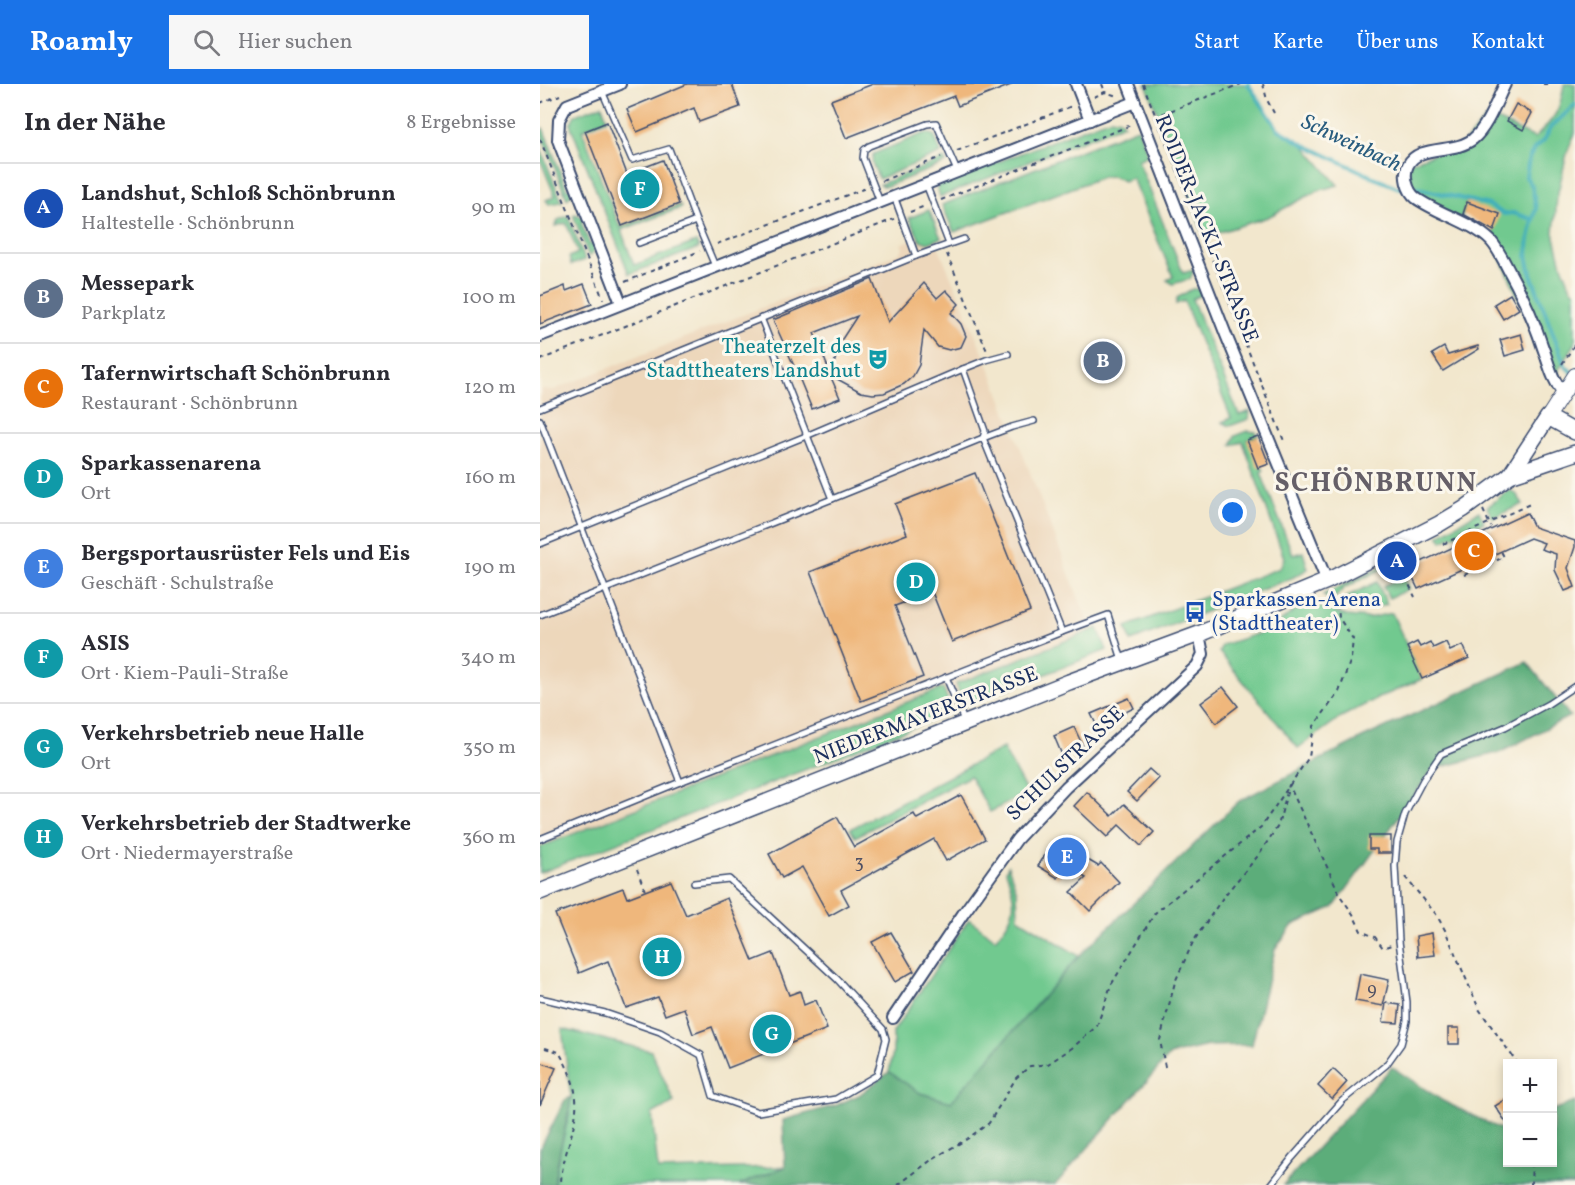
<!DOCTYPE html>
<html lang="de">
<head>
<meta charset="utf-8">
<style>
  :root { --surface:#fff; --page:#f7f7f7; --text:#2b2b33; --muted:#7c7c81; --line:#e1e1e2; --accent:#1a73e8 }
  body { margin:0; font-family:Vollkorn,serif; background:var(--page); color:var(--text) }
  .controls { position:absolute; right:18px; bottom:18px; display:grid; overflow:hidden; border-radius:0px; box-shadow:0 3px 9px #0003 }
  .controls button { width:54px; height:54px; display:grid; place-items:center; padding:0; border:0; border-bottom:2px solid var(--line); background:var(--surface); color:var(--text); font:30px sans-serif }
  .you { position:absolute; left:693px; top:429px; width:21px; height:21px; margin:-15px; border:4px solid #fff; border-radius:50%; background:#1a73e8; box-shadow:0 0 0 9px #1a73e833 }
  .badge { display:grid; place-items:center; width:39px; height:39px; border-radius:50%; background:var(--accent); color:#fff; font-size:20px; font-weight:700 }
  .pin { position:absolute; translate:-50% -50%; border:3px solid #fff; box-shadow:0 2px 6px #0006 }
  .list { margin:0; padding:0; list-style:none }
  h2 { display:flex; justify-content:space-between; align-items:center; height:78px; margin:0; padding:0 24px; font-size:26px }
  h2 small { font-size:20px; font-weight:400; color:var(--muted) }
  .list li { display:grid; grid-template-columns:39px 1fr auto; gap:18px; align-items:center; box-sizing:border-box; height:90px; padding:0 24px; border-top:2px solid var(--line) }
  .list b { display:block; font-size:22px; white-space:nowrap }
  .list p { margin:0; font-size:20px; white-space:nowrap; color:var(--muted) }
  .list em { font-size:20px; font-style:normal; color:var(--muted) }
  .icon { flex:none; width:33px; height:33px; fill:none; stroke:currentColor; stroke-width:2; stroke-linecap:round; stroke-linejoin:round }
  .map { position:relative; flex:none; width:1035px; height:1101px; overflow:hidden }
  header { display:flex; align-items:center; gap:36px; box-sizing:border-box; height:84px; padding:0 30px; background:var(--accent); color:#fff }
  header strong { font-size:28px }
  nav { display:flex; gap:33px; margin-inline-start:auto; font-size:21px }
  .search { width:420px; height:54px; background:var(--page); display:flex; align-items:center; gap:15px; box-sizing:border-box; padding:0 21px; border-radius:0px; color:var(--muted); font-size:22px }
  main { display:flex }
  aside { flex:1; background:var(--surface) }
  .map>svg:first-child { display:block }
</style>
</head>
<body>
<header>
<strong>Roamly</strong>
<div class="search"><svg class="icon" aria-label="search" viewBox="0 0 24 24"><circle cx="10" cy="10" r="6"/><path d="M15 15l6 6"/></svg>Hier suchen</div>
<nav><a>Start</a><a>Karte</a><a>Über uns</a><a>Kontakt</a></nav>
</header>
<main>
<aside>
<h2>In der Nähe<small>8 Ergebnisse</small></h2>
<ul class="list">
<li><span class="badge" style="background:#1a4fb4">A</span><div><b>Landshut, Schloß Schönbrunn</b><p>Haltestelle · Schönbrunn</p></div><em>90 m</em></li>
<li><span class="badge" style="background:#5c6f8a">B</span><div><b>Messepark</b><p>Parkplatz</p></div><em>100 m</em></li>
<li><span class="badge" style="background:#e8710a">C</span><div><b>Tafernwirtschaft Schönbrunn</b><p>Restaurant · Schönbrunn</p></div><em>120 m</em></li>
<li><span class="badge" style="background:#0f9aa8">D</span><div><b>Sparkassenarena</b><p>Ort</p></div><em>160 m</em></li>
<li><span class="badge" style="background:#3f7fe0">E</span><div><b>Bergsportausrüster Fels und Eis</b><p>Geschäft · Schulstraße</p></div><em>190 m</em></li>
<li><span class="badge" style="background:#0f9aa8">F</span><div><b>ASIS</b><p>Ort · Kiem-Pauli-Straße</p></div><em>340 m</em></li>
<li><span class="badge" style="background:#0f9aa8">G</span><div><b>Verkehrsbetrieb neue Halle</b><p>Ort</p></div><em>350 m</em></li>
<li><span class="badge" style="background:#0f9aa8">H</span><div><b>Verkehrsbetrieb der Stadtwerke</b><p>Ort · Niedermayerstraße</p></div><em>360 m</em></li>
</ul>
</aside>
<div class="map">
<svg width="1035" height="1101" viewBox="0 0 1035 1101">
  <rect width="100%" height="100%" fill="#fbf7ec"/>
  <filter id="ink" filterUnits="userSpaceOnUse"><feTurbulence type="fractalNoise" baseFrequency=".0167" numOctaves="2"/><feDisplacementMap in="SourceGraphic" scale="12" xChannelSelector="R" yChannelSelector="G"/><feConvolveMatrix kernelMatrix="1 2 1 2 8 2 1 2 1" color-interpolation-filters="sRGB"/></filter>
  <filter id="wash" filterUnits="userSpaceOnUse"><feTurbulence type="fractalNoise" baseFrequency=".008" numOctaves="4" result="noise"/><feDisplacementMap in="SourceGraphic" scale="24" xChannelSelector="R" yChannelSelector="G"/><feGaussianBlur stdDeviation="1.35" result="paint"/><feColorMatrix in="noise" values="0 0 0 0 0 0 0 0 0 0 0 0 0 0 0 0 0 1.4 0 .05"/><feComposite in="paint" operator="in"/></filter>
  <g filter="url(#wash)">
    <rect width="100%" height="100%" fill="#f2e7cd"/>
    <!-- built -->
    <path fill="#edd7bb" d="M378 153 380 156 388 159 395 156 399 164 449 283 555 556 0 773V305L13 306 360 169 363 164 361 160Z"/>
    <!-- green -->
    <g fill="#71c98f" stroke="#467c76" stroke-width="1.5">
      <path d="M606 0H708L738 45 763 60 798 101 777 107 728 133 664 153 641 89Z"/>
      <path d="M1024 0H1035V49L1027 69 1017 113 1014 149 1022 181 1031 204 1035 208V260L1019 285 1015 299 952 153 954 147 927 118 920 137 874 113 868 79 923 60 948 32 995 54C1014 34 1020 29 1024 0Z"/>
      <path d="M62 21 67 35 42 46 80 143 140 121 141 124 81 146 94 181 156 158 159 164 89 190 30 40 35 31Z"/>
      <path d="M571 34 580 36 584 40 400 113 397 103 399 101Z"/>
      <path d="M3 44 27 105 32 104 31 111 27 115 0 47Z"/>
      <path d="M598 44 608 71 598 76 643 189 654 186 650 195 633 200 627 196 633 193 592 94 584 97 572 92 562 93 414 148 402 121Z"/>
      <path d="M385 49 394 51 401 69 339 95 332 79 333 70Z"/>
      <path d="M0 63 22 118 9 120 6 116 15 112 0 75Z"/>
      <path d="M404 75 406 79 347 102H342L340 100Z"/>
      <path d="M389 126 401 154 388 159 380 156 369 134Z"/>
      <path d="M36 130 45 135 41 138 50 161 55 159 54 168 49 173 33 131Z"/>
      <path d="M28 132 45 176 31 181 29 173 38 169 26 139 16 142 18 136Z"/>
      <path d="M652 205H656L662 207 663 210 652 215 699 331 710 327 709 335 690 342 682 338 691 334 644 217 636 220 637 214Z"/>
      <path d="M708 347 716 348 718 352 707 356 724 387 721 389 753 471 763 468 768 485 752 494 591 557 586 543 740 484 744 474 703 358 691 361 695 352Z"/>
      <path d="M970 406 977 411 983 420 952 434 947 423Z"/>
      <path d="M939 427 944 438 902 457 899 451Z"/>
      <path d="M855 476 856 478 804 504 793 516 788 515 783 511Z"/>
      <path d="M863 493 869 505 849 514 843 502Z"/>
      <path d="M837 498 847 520C834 524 817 527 806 518V514L810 511Z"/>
      <path d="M770 520 807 532 828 534 852 529 882 595 836 615 801 633 758 664 679 568 682 561 729 546 754 527Z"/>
      <path d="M558 544 567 566 424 622 416 600Z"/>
      <path d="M403 604 413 628 0 789V763Z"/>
      <path d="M463 664 487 709 450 728 430 692 315 753 310 745Z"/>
      <path d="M468 782 477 808 478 834 539 872 411 1018 380 1009 349 988 353 968V948L429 835 455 855C478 830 477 817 466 787Z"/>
      <path d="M22 945 111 967 134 1018 112 1030 118 1086 245 1083 201 1101H14L17 1078 29 1031 31 1013Z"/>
    </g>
    <!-- forest -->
    <g fill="#5cad7a" stroke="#3c6e6c" stroke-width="1.5">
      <path d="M987 578 1030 632 961 668 893 685 794 823 753 841 735 865 712 961 668 962 630 971 515 1101H199L245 1083 243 1036 297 1021 319 1011 349 988 380 1009 411 1018 539 872 699 717 822 654Z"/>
      <path d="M852 983 903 1017 960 1045 967 1043 968 1078H1012L1013 1026 1035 1018V1101H743Z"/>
      <path d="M31 1013C27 1043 17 1071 14 1101H0V1065L25 1016Z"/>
    </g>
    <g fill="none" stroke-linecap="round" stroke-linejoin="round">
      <!-- stream -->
      <g stroke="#40afbb" stroke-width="4">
        <path d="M708 0 738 45 763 60 839 96 859 104 869 103 882 105 949 121 964 130 973 129 992 135"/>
        <path d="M1032 288 1025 282 991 190 987 172 989 154 996 124 992 102 986 93 989 74 994 65 1004 56 1011 43 1035 21"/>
      </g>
    </g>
    <g id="blocks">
      <!-- building -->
      <g fill="#efb77b" fill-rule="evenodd">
        <path d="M147 0H192L200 23 159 38 154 24 97 48 87 25Z"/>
        <path d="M333 0H471V1L418 22 414 12 306 54 291 16Z"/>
        <path d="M976 20 992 29 983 46 967 37Z"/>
        <path d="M67 38 87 90 123 76 139 120 82 142 45 47Z"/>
        <path d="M927 118 960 130 954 147 923 130Z"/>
        <path d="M332 195 348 238 384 199 397 214 406 206 419 220 411 229 421 240 426 252 421 263 409 266 398 263 384 246 379 281 373 292 364 300 344 309 333 310 321 308 290 291 300 314 272 325 255 284 233 236ZM317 232 300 258 291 291 274 249Z"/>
        <path d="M44 200 52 220 0 240V212L25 202 26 207Z"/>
        <path d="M970 210 979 225 963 235 954 220Z"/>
        <path d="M981 250 985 266 965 272 960 256Z"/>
        <path d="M938 262 939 265 903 287 892 270 904 263 908 271Z"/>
        <path d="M718 352 729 380 718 384 707 356Z"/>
        <path d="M435 389 490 527 412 558 392 508 355 522 383 593 321 617 270 488 367 450 355 420Z"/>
        <path d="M987 429 994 443 1035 457V463L1028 484 1035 503 1025 507 1015 486 1016 470 1001 465 1004 459 990 454 878 505 868 484Z"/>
        <path d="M877 558 880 563 890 558 893 564 906 558 910 567 923 561 929 574 882 595 867 563Z"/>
        <path d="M683 603 698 622 676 639 661 619Z"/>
        <path d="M589 614 594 624 557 642 551 630Z"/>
        <path d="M534 643 543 662 522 671 514 652Z"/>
        <path d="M609 685 619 694 597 717 587 708Z"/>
        <path d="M547 708 572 732 584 720 614 748 601 762 579 741 567 753 534 722Z"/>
        <path d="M421 711 445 755 406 777 394 755 301 806 309 821 289 832 262 783 242 794 229 770 297 733 314 763 374 730 377 735Z"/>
        <path d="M829 752H851V769H837V765H829Z"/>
        <path d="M524 762 558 782 561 779 579 798 550 827 531 808 546 794 525 782 518 794 498 782 507 768 517 774Z"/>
        <path d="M131 797 146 831 187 814 213 877 233 869 249 911 260 907 264 921 276 916 287 945 188 984 172 943 153 950 144 924 125 931 118 913 86 924 68 877 39 889 15 830 83 804 87 814Z"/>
        <path d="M351 848 374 887 355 898 332 858Z"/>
        <path d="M892 849 895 871 878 873 876 852Z"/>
        <path d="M820 890 849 896 843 922 815 917Z"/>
        <path d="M846 919 860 921 858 939 843 938Z"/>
        <rect x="908" y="944" width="11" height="16"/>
        <path d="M0 978 16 984 0 1021Z"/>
        <path d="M793 985 807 998 792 1015 778 1002Z"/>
        <path d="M968 1014V1041L955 1022Z"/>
      </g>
    </g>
  </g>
  <g filter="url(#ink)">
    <use href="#blocks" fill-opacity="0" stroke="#3b4b6f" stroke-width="1.5"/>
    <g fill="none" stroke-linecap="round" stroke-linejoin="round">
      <defs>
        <g id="service">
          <path d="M62 7 92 76 129 65 156 137 175 182"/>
          <path d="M386 100 409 160"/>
          <path d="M354 112 376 172"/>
          <path d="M340 118 323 74 324 66 329 62 387 40 396 39 417 87"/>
          <path d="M99 159 156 137"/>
          <path d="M221 234 292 415 443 354 522 548 568 531 582 576"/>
          <path d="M423 285 446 276 468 270"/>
          <path d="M0 324 376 172 424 155"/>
          <path d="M0 336 140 698"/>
          <path d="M443 354 472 343 494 337"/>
          <path d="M0 460 266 352 423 285 445 347 443 354"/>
          <path d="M0 531 292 415"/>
          <path d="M406 593 425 639"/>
          <path d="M0 755 140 698 522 548"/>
          <path d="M0 914 65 929 120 948 161 971 173 1012 218 1028 296 1015 337 991 346 955 343 945 297 895 189 795 154 799"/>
          <path d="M731 1101 752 1074 802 1017 846 981 861 960 867 937V918L859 857 855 782 857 758 865 730 883 696 901 670 965 643 1008 620 1035 602"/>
        </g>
        <g id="minor">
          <path d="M80 0 27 21 19 36 18 56 81 219"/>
          <path d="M536 0 550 36"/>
          <path d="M588 0 686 251 787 497"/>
          <path d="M965 0C957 16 947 44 933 55 915 70 878 60 868 81 863 91 867 107 876 114 898 130 932 138 951 157 958 165 963 175 968 185 982 210 994 236 1003 264 1009 280 1012 296 1023 309"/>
          <path d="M0 252 595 18"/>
          <path d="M353 934 423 830 477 755 526 703 657 582 663 570 659 550"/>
        </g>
        <path id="tertiary" d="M1008 333 1035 291"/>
        <g id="secondary">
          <path d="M970 391 1008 333 1035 348"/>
          <path d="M0 808 529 598 659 550 787 497 899 440 924 425 970 391 1035 369"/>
        </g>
      </defs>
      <!-- service casing -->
      <use href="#service" stroke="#3b4b6f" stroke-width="8"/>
      <!-- minor casing -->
      <use href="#minor" stroke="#3b4b6f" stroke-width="14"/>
      <!-- tertiary casing -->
      <use href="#tertiary" stroke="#3b4b6f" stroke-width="16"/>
      <!-- secondary casing -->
      <use href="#secondary" stroke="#3b4b6f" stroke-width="18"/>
      <!-- path -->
      <g stroke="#3b4b6f" stroke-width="2" stroke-dasharray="4.5 4.5" stroke-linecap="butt">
        <path d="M562 0 565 8"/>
        <path d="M603 0 744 357"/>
        <path d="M723 0 727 16 734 29"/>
        <path d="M1003 0H1012"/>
        <path d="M554 13 565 8 577 12"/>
        <path d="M0 19 20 11"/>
        <path d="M614 33 701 0"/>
        <path d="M0 55 63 215"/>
        <path d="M417 67 532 22"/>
        <path d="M342 97 401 73"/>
        <path d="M401 116 591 41"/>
        <path d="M370 128 385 122"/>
        <path d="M177 160 326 104"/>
        <path d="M407 170 447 267"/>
        <path d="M85 198 160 167"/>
        <path d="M0 276 354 135"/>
        <path d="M1022 280 1035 260"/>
        <path d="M943 426 951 443"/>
        <path d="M903 460 990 420"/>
        <path d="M858 477 875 513"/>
        <path d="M932 480 934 486"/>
        <path d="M924 491 964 473 961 467"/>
        <path d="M97 785 105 807"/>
        <path d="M865 793 896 830 905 846 939 925 978 980"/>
        <path d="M5 964 19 968C29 985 38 1006 36 1026 34 1052 21 1075 21 1101"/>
        <path d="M625 983 620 956 635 898 653 858 684 812 717 773 738 742 749 701 801 813 813 830 821 847 835 853 843 864 851 861"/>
        <path d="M358 1101 394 1074 427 1055 449 1039 476 994 490 982 508 980 532 964 557 942 571 901 615 829 721 743 769 673 774 642 799 608 811 575 813 555 799 534 798 523"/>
        <path d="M991 1101 992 1078"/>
      </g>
      <!-- service -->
      <use href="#service" stroke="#fff" stroke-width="5"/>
      <!-- minor -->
      <use href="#minor" stroke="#fff" stroke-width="10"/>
      <!-- tertiary -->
      <use href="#tertiary" stroke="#fff" stroke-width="14"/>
      <!-- secondary -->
      <use href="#secondary" stroke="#fff" stroke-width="15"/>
    </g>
  </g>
  <!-- icons -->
  <defs>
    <symbol id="theatre-bare" viewBox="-9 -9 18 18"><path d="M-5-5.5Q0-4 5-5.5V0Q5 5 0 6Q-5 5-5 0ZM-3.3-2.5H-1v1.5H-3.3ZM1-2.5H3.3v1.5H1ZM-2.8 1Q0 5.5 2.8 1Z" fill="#0f9aa8" stroke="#fbf7ec" stroke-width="2.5" paint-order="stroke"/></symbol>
    <symbol id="bus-bare" viewBox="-9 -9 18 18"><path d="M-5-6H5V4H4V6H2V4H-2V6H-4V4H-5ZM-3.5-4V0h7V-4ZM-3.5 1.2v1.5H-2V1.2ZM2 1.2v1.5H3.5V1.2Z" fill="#1a4fb4" stroke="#fbf7ec" stroke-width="2.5" paint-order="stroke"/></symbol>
  </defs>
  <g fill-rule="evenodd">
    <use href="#theatre-bare" x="323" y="260" width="30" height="30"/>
    <use href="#bus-bare" x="640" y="513" width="30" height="30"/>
  </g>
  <g text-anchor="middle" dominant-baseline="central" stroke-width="6" stroke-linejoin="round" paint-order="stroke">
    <!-- number labels -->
    <g font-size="18" fill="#505165">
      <text x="319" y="779">3</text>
      <text x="832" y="906">9</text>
    </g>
    <!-- street labels -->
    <g font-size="21" fill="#1b2f5e" stroke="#fbf7ec">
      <text transform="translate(666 145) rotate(68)">ROIDER-JACKL-STRASSE</text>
      <text transform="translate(386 632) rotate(-21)">NIEDERMAYERSTRASSE</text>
      <text transform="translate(526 680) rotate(-44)">SCHULSTRASSE</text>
    </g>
    <!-- culture labels -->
    <g font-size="21" fill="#0d838f" stroke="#fbf7ec" text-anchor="end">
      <text x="321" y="263">Theaterzelt des<tspan x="321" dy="24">Stadttheaters Landshut</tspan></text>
    </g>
    <!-- transit labels -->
    <g font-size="21" fill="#164399" stroke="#fbf7ec" text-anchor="start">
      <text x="672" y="516">Sparkassen-Arena<tspan x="672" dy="24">(Stadttheater)</tspan></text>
    </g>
    <!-- water labels -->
    <g font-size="22" font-style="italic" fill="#285c7f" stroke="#fbf7ec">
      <text transform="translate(811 60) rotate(25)">Schweinbach</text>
    </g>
    <!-- district labels -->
    <g font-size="27" font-weight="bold" letter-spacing="1.5" fill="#655f68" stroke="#fbf7ec">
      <text x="836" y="400">SCHÖNBRUNN</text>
    </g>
  </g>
</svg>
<div class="controls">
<button>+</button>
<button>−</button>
</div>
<div class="you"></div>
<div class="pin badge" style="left:857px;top:477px;background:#1a4fb4">A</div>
<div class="pin badge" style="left:563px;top:277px;background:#5c6f8a">B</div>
<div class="pin badge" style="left:934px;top:467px;background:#e8710a">C</div>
<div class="pin badge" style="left:376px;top:498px;background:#0f9aa8">D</div>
<div class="pin badge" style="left:527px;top:773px;background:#3f7fe0">E</div>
<div class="pin badge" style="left:100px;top:105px;background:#0f9aa8">F</div>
<div class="pin badge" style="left:232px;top:950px;background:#0f9aa8">G</div>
<div class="pin badge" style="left:122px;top:873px;background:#0f9aa8">H</div>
</div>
</main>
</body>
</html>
